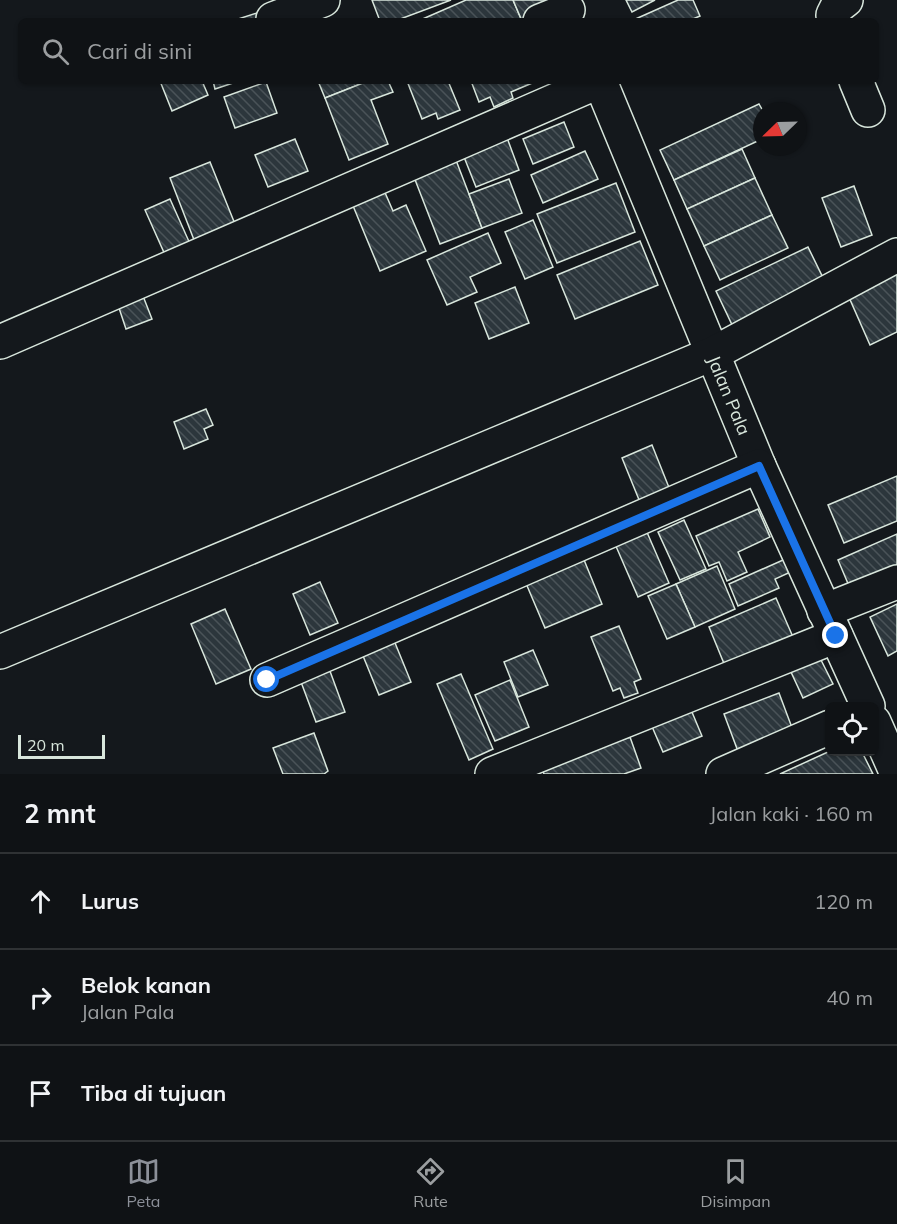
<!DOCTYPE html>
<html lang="id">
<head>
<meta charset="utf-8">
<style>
  :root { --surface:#0f1215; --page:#1d2022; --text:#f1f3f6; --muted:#9b9ea0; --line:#2f3234; --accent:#8c9099 }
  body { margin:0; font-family:Mulish,sans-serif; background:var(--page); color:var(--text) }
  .controls { position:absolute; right:18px; bottom:18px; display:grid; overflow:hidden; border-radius:9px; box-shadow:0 2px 4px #0004 }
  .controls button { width:54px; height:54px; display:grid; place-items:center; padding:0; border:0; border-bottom:2px solid var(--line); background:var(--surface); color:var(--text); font:30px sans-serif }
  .compass { position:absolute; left:753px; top:102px; width:54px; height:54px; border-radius:50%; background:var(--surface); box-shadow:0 2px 4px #0004; rotate:247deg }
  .scale { position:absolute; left:18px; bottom:15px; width:87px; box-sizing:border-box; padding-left:6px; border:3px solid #d8e6dc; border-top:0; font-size:16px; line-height:21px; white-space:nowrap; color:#d8e6dc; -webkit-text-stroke:4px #14181c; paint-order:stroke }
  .stop { position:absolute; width:18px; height:18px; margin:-14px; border:4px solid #1a73e8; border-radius:50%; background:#fff }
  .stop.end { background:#1a73e8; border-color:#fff; box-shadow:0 2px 6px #0008 }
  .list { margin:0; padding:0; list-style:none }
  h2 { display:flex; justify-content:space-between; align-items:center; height:78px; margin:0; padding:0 24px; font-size:26px }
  h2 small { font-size:20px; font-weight:400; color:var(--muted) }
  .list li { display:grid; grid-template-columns:39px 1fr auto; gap:18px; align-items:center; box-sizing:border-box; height:96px; padding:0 24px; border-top:2px solid var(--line) }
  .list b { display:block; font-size:22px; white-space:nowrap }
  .list p { margin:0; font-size:20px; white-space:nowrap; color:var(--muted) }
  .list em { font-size:20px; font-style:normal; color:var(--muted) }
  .icon { flex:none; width:33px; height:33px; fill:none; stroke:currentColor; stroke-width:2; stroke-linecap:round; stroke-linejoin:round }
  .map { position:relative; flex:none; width:897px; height:774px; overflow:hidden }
  .search { position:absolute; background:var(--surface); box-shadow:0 2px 4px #0004; left:18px; right:18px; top:18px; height:66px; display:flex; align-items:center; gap:15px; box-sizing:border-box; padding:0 21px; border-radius:9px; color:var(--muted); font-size:22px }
  .sheet { height:366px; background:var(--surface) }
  nav { display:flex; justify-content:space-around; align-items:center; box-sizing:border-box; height:84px; border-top:2px solid var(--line); background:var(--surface); font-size:16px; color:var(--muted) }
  nav a { display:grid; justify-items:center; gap:3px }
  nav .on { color:var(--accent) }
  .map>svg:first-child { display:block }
</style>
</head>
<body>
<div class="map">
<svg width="897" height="774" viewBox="0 0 897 774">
  <defs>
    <pattern id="building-back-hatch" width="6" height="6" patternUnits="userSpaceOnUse" patternTransform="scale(1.5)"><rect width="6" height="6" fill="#2c363c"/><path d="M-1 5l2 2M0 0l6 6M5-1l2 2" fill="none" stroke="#4a5358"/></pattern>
  </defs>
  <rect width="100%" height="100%" fill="#14181c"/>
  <!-- building -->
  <g fill="url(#building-back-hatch)" stroke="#d8e6dc" stroke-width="1.5">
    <path d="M372 0H451L395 21H380Z"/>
    <path d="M466 0H513L522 21H418Z"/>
    <path d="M513 0H557L559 5 522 21Z"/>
    <path d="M626 0H655L632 12Z"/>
    <path d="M678 0H693L700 16 688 21H631Z"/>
    <path d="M260 12 263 21H232Z"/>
    <path d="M160 81H202L208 95 172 111Z"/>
    <path d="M213 81H239L215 89Z"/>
    <path d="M318 81H368L325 98Z"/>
    <path d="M368 81H388L393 92 371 100 388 144 349 160 325 98Z"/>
    <path d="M407 81H448L460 110 438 119 436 113 422 119Z"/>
    <path d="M471 81H537L511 92 513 98 494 107 490 97 479 102Z"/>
    <path d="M266 82 277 113 235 128 224 97Z"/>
    <path d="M759 104 763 111 762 139 674 180 660 150Z"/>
    <path d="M564 122 574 147 533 164 523 139Z"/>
    <path d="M506 135 519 170 476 187 462 152Z"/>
    <path d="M295 139 308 171 268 187 255 155Z"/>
    <path d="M742 149 755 178 687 209 674 180Z"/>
    <path d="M585 151 598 179 543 203 531 175Z"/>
    <path d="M454 155 482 228 440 244 412 172Z"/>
    <path d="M210 162 237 229 196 245 170 178Z"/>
    <path d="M755 178 772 215 704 246 687 209Z"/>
    <path d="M509 179 522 213 482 228 469 194Z"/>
    <path d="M616 183 635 232 557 263 537 214Z"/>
    <path d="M854 186 872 235 841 247 822 198Z"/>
    <path d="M383 188 393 211 406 205 426 251 380 271 351 201Z"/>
    <path d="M170 199 191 246 166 257 145 210Z"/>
    <path d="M772 215 788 248 720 280 704 246Z"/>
    <path d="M533 220 553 267 525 279 505 232Z"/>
    <path d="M488 233 501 263 470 277 477 292 447 305 427 260Z"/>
    <path d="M640 241 658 285 575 319 557 275Z"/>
    <path d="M808 247 827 286 735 331 716 291Z"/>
    <path d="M897 272V332L870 345 848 295Z"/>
    <path d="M515 287 529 323 489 339 475 303Z"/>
    <path d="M143 296 152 319 126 329 118 305Z"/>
    <path d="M206 409 213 425 204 429 208 439 184 449 174 422Z"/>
    <path d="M652 445 674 500 644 512 622 458Z"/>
    <path d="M897 476V521L844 543 828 505Z"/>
    <path d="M758 509 770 537 738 552 747 572 727 581 719 562 709 566 696 536Z"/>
    <path d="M684 520 706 569 680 580 658 532Z"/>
    <path d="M646 530 669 583 638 597 615 544Z"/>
    <path d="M897 534V573L852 593 838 560Z"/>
    <path d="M580 550 602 604 545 628 522 574Z"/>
    <path d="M792 556 797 569 775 579 779 588 738 606 729 584Z"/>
    <path d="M717 566 735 609 695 627 676 584Z"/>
    <path d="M320 582 338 623 310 635 293 594Z"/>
    <path d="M676 584 695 627 667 639 648 596Z"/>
    <path d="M776 598 793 637 725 666 709 627Z"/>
    <path d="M897 604V651L888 656 870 617Z"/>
    <path d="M225 609 251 669 216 684 191 624Z"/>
    <path d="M619 626 641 679 634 682 638 693 624 698 620 688 613 691 591 637Z"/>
    <path d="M393 638 411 682 379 695 361 651Z"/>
    <path d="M533 650 548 685 518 697 504 662Z"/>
    <path d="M820 658 833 684 803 698 791 672Z"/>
    <path d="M327 663 345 712 316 722 298 674Z"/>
    <path d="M461 674 493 749 469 760 437 684Z"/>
    <path d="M510 680 529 727 495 741 475 695Z"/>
    <path d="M779 693 794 733 739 754 724 714Z"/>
    <path d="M689 705 702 736 663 752 650 722Z"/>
    <path d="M314 733 328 771 324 774H283L273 748Z"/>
    <path d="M630 737 641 768 624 774H544L542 769Z"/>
    <path d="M830 751 862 752 873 774H780Z"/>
  </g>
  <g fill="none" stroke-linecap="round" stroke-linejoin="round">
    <defs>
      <g id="minor">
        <path d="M273 19 323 0"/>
        <path d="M540 21 568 10"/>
        <path d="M834 21 833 15 837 7 846 0"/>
        <path d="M856 81 868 110"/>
        <path id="s1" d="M0 342 600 81 759 466 868 706"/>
        <path d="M824 611 897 582"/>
        <path d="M0 652 714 353 897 255"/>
        <path d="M267 680 759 466"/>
        <path d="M874 722 897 774"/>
        <path d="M492 774 836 636"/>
        <path d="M723 774 830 727"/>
      </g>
    </defs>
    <!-- minor casing -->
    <use href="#minor" stroke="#d8e6dc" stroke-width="36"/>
    <!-- minor -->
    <use href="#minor" stroke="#14181c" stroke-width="33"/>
  </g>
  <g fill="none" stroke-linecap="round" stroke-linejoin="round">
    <!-- route -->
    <path stroke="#1a73e8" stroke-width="8" d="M267 680 759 466 836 636"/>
  </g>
  <g text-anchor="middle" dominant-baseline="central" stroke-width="4.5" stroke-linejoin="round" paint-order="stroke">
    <!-- street labels -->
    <g font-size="18" fill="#d8e6dc" stroke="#14181c">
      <text stroke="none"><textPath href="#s1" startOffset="994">Jalan Pala</textPath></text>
    </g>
  </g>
</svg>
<div class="controls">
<button><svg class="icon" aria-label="locate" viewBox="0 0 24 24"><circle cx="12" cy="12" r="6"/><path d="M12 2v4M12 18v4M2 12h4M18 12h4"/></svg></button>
</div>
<svg class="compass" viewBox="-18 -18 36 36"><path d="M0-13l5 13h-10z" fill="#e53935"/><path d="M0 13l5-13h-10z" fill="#9b9ea0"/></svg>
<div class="scale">20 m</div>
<div class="stop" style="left:267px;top:680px"></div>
<div class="stop end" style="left:836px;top:636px"></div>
<div class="search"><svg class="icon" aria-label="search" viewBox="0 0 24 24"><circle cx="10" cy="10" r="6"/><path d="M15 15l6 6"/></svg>Cari di sini</div>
</div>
<section class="sheet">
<h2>2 mnt<small>Jalan kaki · 160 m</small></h2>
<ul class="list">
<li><svg class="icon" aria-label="ahead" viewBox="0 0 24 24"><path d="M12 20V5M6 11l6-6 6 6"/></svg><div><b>Lurus</b></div><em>120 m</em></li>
<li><svg class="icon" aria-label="right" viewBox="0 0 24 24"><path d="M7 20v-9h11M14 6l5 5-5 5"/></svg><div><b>Belok kanan</b><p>Jalan Pala</p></div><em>40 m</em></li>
<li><svg class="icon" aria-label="arrive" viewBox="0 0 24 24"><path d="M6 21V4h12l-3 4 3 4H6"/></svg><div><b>Tiba di tujuan</b></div></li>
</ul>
</section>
<nav>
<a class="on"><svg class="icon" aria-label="map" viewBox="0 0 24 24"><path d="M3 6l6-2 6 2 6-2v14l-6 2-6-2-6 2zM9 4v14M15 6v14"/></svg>Peta</a>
<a><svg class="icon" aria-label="directions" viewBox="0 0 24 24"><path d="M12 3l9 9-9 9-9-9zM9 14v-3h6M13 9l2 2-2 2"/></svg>Rute</a>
<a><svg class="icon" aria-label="saved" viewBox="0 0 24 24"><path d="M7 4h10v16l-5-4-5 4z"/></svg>Disimpan</a>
</nav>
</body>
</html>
